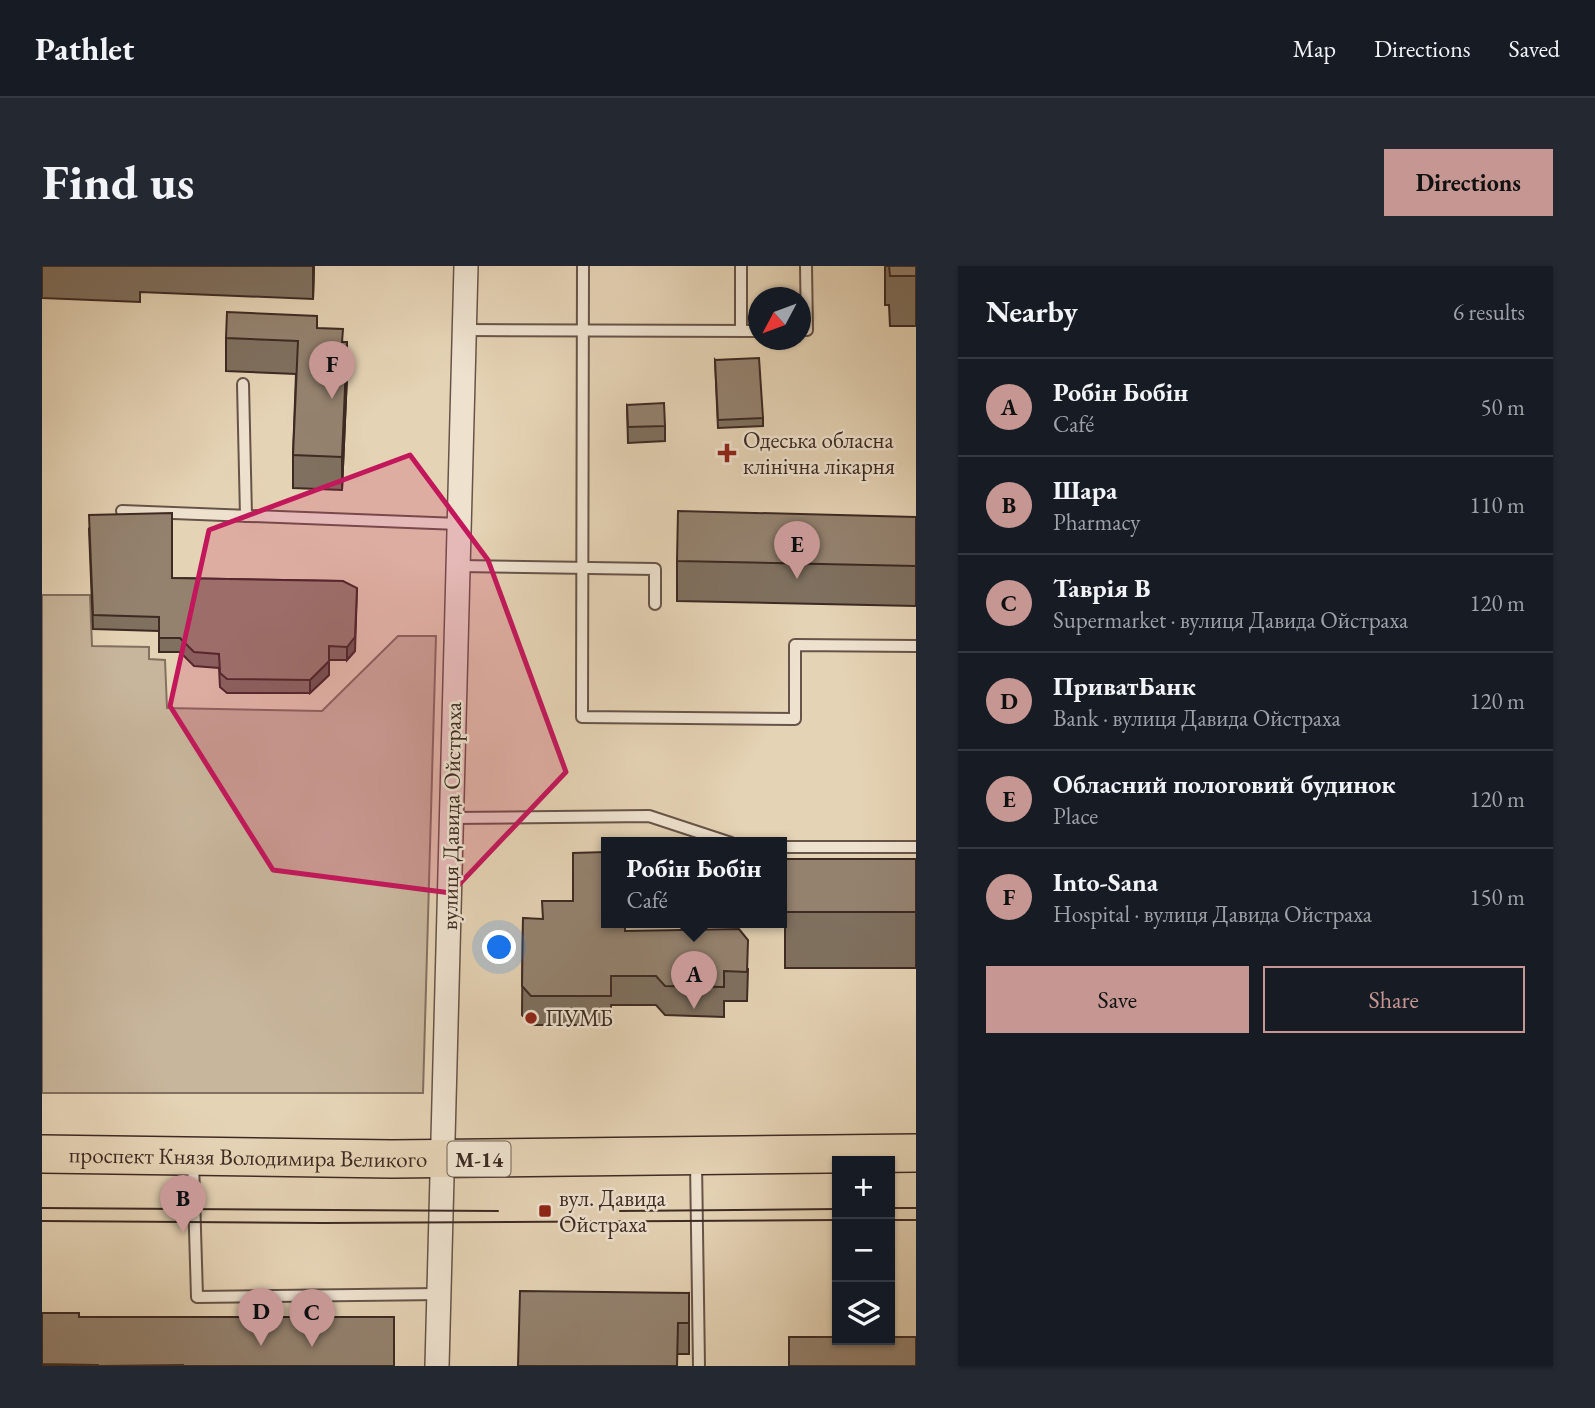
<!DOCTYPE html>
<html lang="en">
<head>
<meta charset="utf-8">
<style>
  :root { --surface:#171b24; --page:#242831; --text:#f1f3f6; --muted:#9ea1a6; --line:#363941; --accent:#c59692 }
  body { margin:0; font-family:"EB Garamond",serif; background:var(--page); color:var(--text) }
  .controls { position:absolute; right:21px; bottom:21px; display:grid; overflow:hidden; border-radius:0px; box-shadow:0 2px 5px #0004 }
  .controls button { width:63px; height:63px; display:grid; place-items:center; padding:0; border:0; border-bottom:2px solid var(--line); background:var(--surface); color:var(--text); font:35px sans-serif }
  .compass { position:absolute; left:706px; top:21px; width:63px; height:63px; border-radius:50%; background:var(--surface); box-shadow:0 2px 5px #0004; rotate:229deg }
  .you { position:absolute; left:458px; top:682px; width:24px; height:24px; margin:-18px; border:5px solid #fff; border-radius:50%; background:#1a73e8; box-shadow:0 0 0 10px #1a73e833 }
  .badge { display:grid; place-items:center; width:46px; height:46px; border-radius:50%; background:var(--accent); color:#111; font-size:23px; font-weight:700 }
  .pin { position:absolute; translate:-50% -58px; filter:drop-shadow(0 2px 4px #0008) }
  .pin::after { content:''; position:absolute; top:37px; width:24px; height:21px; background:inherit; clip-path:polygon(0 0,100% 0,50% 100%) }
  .popup { position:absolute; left:559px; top:571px; width:186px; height:91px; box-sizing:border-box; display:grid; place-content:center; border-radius:0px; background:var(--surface); filter:drop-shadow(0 2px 5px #0005); font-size:23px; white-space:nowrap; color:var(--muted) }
  .popup b { font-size:26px; color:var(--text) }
  .popup::after { content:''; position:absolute; left:50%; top:100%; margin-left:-14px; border:14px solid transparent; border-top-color:var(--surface) }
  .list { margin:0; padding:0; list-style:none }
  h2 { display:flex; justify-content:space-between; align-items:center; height:91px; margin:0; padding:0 28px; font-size:30px }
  h2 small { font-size:23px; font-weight:400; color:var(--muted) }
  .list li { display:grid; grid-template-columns:46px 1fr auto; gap:21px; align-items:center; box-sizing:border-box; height:98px; padding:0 28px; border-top:2px solid var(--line) }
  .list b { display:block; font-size:26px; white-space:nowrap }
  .list p { margin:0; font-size:23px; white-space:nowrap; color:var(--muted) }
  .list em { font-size:23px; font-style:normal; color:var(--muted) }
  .actions { display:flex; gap:14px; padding:21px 28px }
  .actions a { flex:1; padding:16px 0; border:2px solid var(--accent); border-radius:0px; text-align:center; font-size:24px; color:var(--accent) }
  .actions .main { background:var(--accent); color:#111 }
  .icon { flex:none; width:38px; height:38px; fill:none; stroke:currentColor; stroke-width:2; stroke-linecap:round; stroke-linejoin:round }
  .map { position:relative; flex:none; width:874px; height:1100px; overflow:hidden; border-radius:0px }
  header { display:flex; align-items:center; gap:42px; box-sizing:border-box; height:98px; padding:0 35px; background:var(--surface); border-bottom:2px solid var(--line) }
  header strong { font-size:33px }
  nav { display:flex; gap:38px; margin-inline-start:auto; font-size:24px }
  .intro { display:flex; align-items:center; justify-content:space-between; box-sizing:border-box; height:168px; padding:0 42px }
  h1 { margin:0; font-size:49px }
  .button { padding:18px 32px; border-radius:0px; background:var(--accent); color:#111; font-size:24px; font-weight:700 }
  main { display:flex; gap:42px; padding:0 42px }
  aside { flex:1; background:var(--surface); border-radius:0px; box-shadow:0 2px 5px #0004 }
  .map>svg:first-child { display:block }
</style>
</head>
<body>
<header>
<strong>Pathlet</strong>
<nav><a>Map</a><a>Directions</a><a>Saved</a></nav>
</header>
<div class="intro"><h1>Find us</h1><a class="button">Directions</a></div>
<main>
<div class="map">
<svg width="874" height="1100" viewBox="0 0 874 1100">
  <rect width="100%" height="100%" fill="#e5d3b5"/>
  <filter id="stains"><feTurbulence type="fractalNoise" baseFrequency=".00286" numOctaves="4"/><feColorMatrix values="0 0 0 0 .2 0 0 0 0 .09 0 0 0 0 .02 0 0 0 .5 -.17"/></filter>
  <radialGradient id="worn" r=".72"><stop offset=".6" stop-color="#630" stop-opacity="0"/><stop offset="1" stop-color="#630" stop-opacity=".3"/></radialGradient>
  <!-- green -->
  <path fill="#c8b69c" stroke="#827060" stroke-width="2" d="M0 329H48L50 380 107 381V393L123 394 125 442 280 445 356 370H394L381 827H0Z"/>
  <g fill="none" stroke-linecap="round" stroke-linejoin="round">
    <defs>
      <g id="service">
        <path d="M541 0 540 451 753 453V379L874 380"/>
        <path d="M699 0V65"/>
        <path d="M422 64 716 65"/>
        <path d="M758 64H765L764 0"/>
        <path d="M201 118 204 250"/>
        <path d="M80 245 417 258"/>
        <path d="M416 300 613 303V338"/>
        <path d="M409 552 607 550 689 577"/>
        <path d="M740 581H874"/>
        <path d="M151 896 155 1031 397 1028"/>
        <path d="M654 896 657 1100"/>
      </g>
      <path id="minor" d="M395 1100 424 0"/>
      <g id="trunk">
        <path id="s1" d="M0 888 350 893 874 887"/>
      </g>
    </defs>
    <!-- service casing -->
    <use href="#service" stroke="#675448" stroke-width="14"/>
    <!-- minor casing -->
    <use href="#minor" stroke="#675448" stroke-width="26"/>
    <!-- trunk casing -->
    <use href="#trunk" stroke="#3d2a23" stroke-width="40"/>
    <!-- service -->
    <use href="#service" stroke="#eee2cf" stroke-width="10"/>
    <!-- minor -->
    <use href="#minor" stroke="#eee2cf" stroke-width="23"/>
    <!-- trunk -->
    <use href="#trunk" stroke="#e5d3b5" stroke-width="37"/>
    <!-- tram -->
    <g stroke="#3d2a23" stroke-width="2">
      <path d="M0 942 456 945"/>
      <path d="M848 942H874"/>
      <path d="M578 945 795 943"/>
      <path d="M848 954H874"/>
      <path d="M0 955 281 957 795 954"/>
    </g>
  </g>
  <!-- wall -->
  <g fill="#7f705f" stroke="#3d2a23" stroke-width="2">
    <path d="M0 0H272L271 33 98 26V36L0 32Z"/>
    <path d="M843 0H874V60H848L847 39H843Z"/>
    <path d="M275 62 301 76 305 109 300 224 251 222V189L254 108 184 105V72Z"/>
    <path d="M673 94 721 152V160L676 162Z"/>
    <path d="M585 139 623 160V175L586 177Z"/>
    <path d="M874 251V340L635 335V295Z"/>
    <path d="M47 263 130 312 301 315 313 385 305 394H287V409L268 427H185L178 421 177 402 152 400 138 386H117V365L51 363Z"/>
    <path d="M874 593V702H743V646Z"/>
    <path d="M481 652 583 665 706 703 705 735H682V751L623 749 614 739H569V759H489L480 749Z"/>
    <path d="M647 1027V1088H636L476 1100Z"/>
    <path d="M0 1047 37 1051 352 1100H0Z"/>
  </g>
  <!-- shaded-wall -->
  <g fill="#685b4e" stroke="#3d2a23" stroke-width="2">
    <path d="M271 0H272L271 33Z"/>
    <path d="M305 76V109L300 224V191Z"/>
    <path d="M315 322 313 385 305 394V381Z"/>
    <path d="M287 395V409L268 427V414Z"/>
  </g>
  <!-- building -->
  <g fill="#94826f" stroke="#3d2a23" stroke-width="2">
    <path d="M847 0H874V10H848Z"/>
    <path d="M185 46 275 50V62L301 63 300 76H305L300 191 251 189 256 75 184 72Z"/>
    <path d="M717 92 721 152 676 154 673 94Z"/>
    <path d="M622 137 623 160 586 161 585 139Z"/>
    <path d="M636 245 874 251V300L635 295Z"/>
    <path d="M130 247V312L301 315 315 322 313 371 305 381 287 380V395L268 414 185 413 178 407 177 388 152 386 138 372H117V351L51 349 47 249Z"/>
    <path d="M564 586V657H583V665L697 663 706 674 705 706 682 705V721L623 720 614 710H569V730H489L480 720 481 652 501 653 500 635H531V587Z"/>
    <path d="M744 593H874V646H743Z"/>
    <path d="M478 1025 647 1027V1057H636L635 1100H476Z"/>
    <path d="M0 1047H37V1051H352V1100H141V1099L56 1100V1099L0 1098Z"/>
    <path d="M747 1071H795V1074H848V1071H874V1100H747Z"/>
  </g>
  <!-- marked area -->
  <path fill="#c2185b" fill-opacity="0.2" stroke="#c2185b" stroke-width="5" stroke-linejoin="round" d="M368 189 446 294 524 506 409 627 231 604 128 440 167 264Z"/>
  <!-- markers -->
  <g fill="#8f2418" stroke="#eee2cf" stroke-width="2.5">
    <path d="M681.5 176.5h7v7h7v7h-7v7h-7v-7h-7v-7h7z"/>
    <circle cx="489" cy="752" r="7"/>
    <rect x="496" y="938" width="14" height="14" rx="3.5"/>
  </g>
  <g text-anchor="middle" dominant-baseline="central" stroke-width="5" stroke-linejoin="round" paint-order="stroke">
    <!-- shield labels -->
    <rect fill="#eee2cf" stroke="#726157" stroke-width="2" x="405.5" y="875.5" width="63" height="35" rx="5"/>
    <g font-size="21" font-weight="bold" fill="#3d2a23">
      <text x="437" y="893">М-14</text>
    </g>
    <!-- poi labels -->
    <g font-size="23" fill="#3d2a23" stroke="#eee2cf" text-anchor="start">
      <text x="701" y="174">Одеська обласна<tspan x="701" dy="26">клінічна лікарня</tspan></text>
      <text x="503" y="752">ПУМБ</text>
      <text x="517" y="932">вул. Давида<tspan x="517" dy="26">Ойстраха</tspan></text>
    </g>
    <!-- street labels -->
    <g font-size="23" fill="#3d2a23" stroke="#eee2cf">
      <text transform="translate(409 550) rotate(-89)">вулиця Давида Ойстраха</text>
      <text stroke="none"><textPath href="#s1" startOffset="206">проспект Князя Володимира Великого</textPath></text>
    </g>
  </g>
  <rect width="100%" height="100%" filter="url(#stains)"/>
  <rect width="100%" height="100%" fill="url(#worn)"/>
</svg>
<div class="controls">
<button>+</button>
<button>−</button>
<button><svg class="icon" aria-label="layers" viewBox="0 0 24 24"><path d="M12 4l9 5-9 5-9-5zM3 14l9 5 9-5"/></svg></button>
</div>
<svg class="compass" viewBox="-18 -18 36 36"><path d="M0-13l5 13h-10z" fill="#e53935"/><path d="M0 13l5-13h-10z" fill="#9ea1a6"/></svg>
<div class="you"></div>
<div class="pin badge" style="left:652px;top:743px">A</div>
<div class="popup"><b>Робін Бобін</b>Café</div>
<div class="pin badge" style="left:141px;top:967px">B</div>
<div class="pin badge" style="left:270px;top:1081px">C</div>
<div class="pin badge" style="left:219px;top:1080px">D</div>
<div class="pin badge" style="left:755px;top:313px">E</div>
<div class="pin badge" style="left:290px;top:133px">F</div>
</div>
<aside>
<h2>Nearby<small>6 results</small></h2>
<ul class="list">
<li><span class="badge">A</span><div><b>Робін Бобін</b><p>Café</p></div><em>50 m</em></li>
<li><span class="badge">B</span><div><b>Шара</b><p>Pharmacy</p></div><em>110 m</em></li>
<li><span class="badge">C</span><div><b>Таврія В</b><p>Supermarket · вулиця Давида Ойстраха</p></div><em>120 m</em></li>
<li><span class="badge">D</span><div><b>ПриватБанк</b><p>Bank · вулиця Давида Ойстраха</p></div><em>120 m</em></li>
<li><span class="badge">E</span><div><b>Обласний пологовий будинок</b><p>Place</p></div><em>120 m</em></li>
<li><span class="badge">F</span><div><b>Into-Sana</b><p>Hospital · вулиця Давида Ойстраха</p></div><em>150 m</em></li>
</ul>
<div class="actions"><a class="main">Save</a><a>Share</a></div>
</aside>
</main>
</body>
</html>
